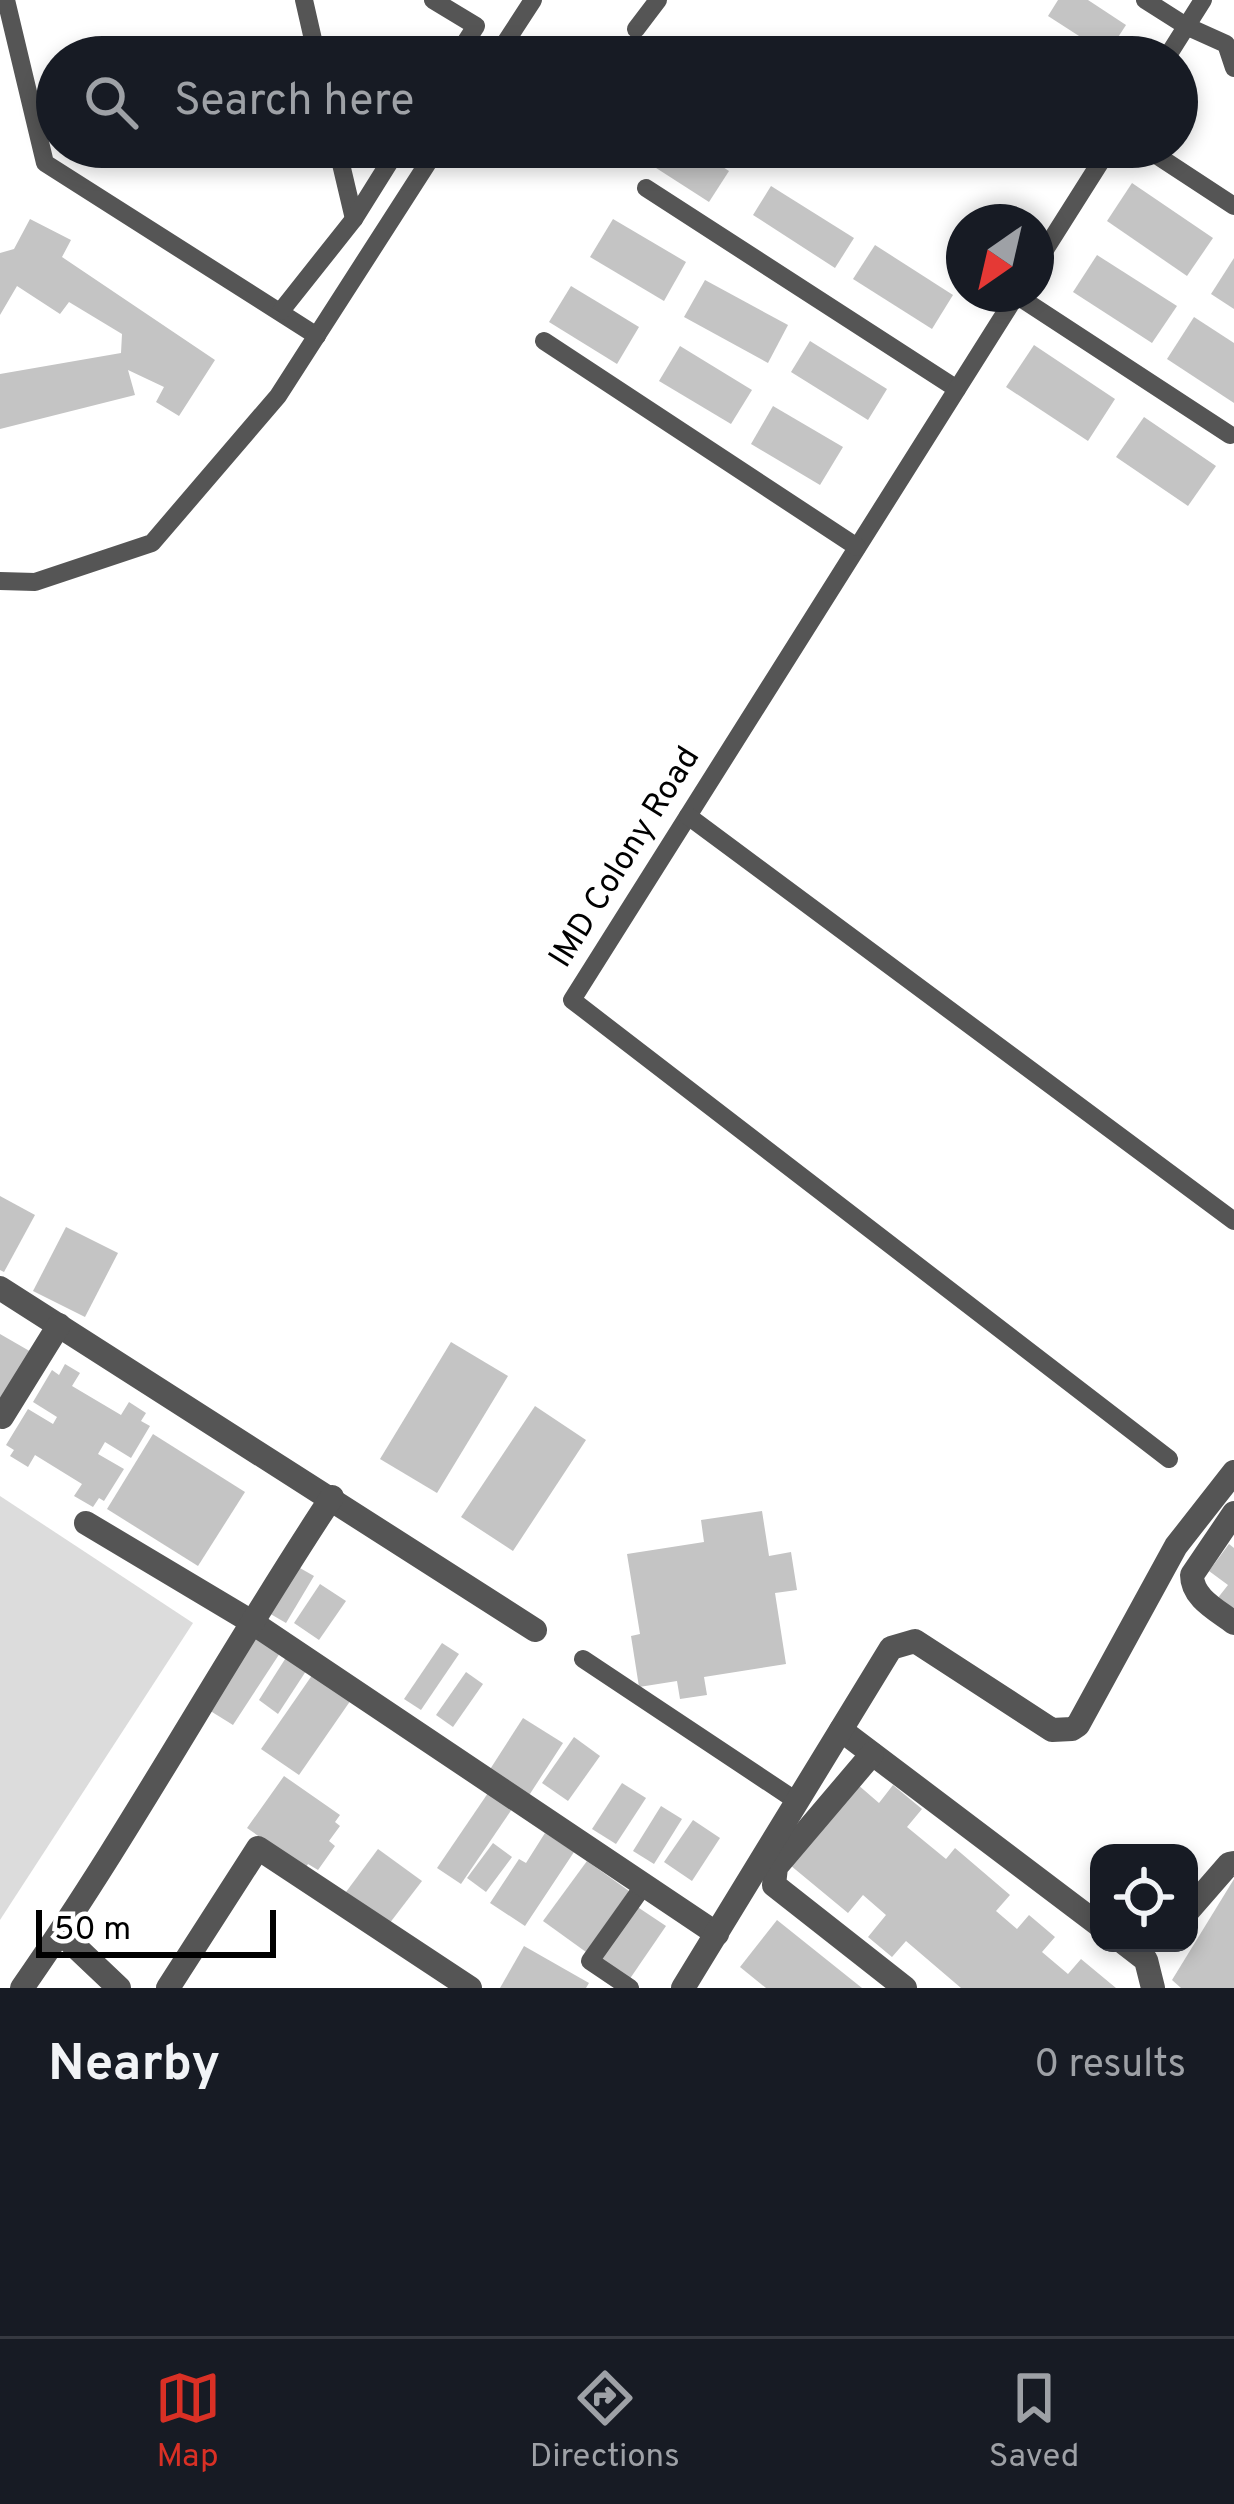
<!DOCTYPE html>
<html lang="en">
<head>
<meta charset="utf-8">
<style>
  :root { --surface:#171b24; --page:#20242c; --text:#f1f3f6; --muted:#9ea1a6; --line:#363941; --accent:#d93025 }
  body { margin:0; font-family:Overpass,sans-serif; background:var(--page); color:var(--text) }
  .controls { position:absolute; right:36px; bottom:36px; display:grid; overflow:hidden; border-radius:24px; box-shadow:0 6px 18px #0003 }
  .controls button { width:108px; height:108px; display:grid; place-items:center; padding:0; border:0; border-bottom:3px solid var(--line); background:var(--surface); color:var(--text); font:60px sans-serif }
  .compass { position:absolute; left:946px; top:204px; width:108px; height:108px; border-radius:50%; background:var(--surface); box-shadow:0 6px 18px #0003; rotate:214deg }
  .scale { position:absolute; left:36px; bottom:30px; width:240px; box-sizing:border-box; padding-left:12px; border:6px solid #000; border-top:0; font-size:33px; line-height:42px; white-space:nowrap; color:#000; -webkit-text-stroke:9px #fff; paint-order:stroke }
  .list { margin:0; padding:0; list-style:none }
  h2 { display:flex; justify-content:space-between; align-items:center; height:156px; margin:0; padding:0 48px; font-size:51px }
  h2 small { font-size:39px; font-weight:400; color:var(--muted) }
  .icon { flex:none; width:66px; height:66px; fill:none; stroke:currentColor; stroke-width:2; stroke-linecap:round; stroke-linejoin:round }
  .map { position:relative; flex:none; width:1234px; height:1988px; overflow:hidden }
  .search { position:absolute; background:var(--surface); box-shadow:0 6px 18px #0003; left:36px; right:36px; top:36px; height:132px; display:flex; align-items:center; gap:30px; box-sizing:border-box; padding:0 42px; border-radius:66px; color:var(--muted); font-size:45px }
  .sheet { height:348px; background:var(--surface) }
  nav { display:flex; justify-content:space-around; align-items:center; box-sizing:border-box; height:168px; border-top:3px solid var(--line); background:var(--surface); font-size:33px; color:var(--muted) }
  nav a { display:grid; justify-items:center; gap:6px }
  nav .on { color:var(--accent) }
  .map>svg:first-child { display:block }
</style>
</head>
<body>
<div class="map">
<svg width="1234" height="1988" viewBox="0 0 1234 1988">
  <rect width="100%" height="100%" fill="#fff"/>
  <!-- green -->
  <path fill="#dcdcdc" d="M0 1496 193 1623 0 1920Z"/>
  <!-- building -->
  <g fill="#c4c4c4">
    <path d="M1058 0H1088L1126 25 1107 54 1048 16Z"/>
    <path d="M646 147H692L729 171 709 202 639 157Z"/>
    <path d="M1132 183 1213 238 1187 276 1107 221Z"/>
    <path d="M771 186 854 238 835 268 753 215Z"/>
    <path d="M30 219 71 240 62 257 215 360 179 416 156 402 164 387 128 370 135 395 0 429V374L121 353 122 334 69 302 60 314 17 286 0 315V253L14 249Z"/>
    <path d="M613 219 686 262 664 301 590 257Z"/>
    <path d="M875 245 953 295 932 329 853 279Z"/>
    <path d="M1097 255 1177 306 1152 343 1073 292Z"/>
    <path d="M1234 258V309L1211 294Z"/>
    <path d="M705 280 788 325 768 363 684 317Z"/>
    <path d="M571 286 639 327 617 364 549 322Z"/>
    <path d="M1194 317 1234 343V403L1167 359Z"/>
    <path d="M810 341 887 389 868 420 791 372Z"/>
    <path d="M1034 345 1115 399 1088 441 1006 387Z"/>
    <path d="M680 346 752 390 731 424 659 381Z"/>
    <path d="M773 406 843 447 820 485 751 444Z"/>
    <path d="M1144 417 1216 466 1188 506 1116 457Z"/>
    <path d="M0 1196 35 1215 4 1272 0 1270Z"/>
    <path d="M66 1227 118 1253 85 1317 33 1291Z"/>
    <path d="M0 1334 33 1353 0 1409Z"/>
    <path d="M451 1342 508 1376 437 1493 380 1459Z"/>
    <path d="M65 1364 80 1373 72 1386 121 1415 129 1402 146 1413 141 1421 150 1426 131 1458 105 1442 98 1454 124 1469 104 1501 99 1498 93 1507 74 1496 82 1484 35 1455 28 1467 10 1456 14 1450 6 1445 28 1409 53 1424 57 1417 33 1402 52 1370 59 1375Z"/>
    <path d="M535 1406 586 1440 513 1551 461 1517Z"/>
    <path d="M153 1434 245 1492 198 1566 107 1509Z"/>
    <path d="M762 1511 769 1556 791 1552 797 1590 775 1593 786 1664 704 1677 707 1695 680 1699 677 1681 639 1687 631 1636 640 1634 627 1554 704 1542 701 1520Z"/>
    <path d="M1229 1544 1234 1548V1611L1217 1599 1228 1585 1209 1571Z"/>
    <path d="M291 1563 314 1576 286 1623 262 1609Z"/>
    <path d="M320 1584 346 1601 319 1640 294 1623Z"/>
    <path d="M251 1634 280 1653 233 1725 204 1707Z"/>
    <path d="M442 1643 459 1654 421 1710 404 1699Z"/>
    <path d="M287 1656 308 1668 278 1714 259 1700Z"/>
    <path d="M315 1671 353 1697 299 1775 261 1749Z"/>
    <path d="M466 1672 483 1684 453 1727 436 1715Z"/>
    <path d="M523 1718 563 1743 526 1800 487 1774Z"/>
    <path d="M574 1737 600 1756 568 1801 542 1783Z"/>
    <path d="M284 1776 340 1815 335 1822 340 1826 329 1841 335 1846 318 1870 308 1864 305 1869 247 1828Z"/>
    <path d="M622 1783 646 1798 616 1844 592 1829Z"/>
    <path d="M857 1784 879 1803 893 1785 922 1809 907 1827 946 1859 955 1848 1010 1895 996 1911 1017 1929 1029 1915 1055 1937 1042 1952 1068 1974 1081 1959 1116 1988H961L906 1941 892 1957 868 1937 886 1915 863 1895 848 1913 790 1865Z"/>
    <path d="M488 1793 512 1809 461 1884 437 1868Z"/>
    <path d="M661 1806 682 1819 654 1864 633 1851Z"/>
    <path d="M693 1820 720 1838 692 1881 664 1862Z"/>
    <path d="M545 1833 574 1852 525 1926 490 1903 519 1859 526 1863Z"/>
    <path d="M493 1843 512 1857 486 1892 467 1878Z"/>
    <path d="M378 1849 422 1881 389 1924 346 1892Z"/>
    <path d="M587 1861 629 1891 586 1952 543 1921Z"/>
    <path d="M1234 1879V1988H1181L1172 1980Z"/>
    <path d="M636 1906 666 1926 629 1980 599 1960Z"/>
    <path d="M777 1920 862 1988H766L740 1967Z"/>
    <path d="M524 1946 589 1983 586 1988H500Z"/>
  </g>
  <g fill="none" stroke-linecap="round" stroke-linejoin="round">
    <!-- service -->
    <g stroke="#555" stroke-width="18">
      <path d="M6 0 45 163 317 336"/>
      <path d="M304 0 317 57"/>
      <path d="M433 0 476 26 456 57"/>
      <path d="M1145 0 1186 26 1226 44 1234 68"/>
      <path d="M636 29 658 0"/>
      <path d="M496 57 533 0"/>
      <path d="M1167 57 1203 0"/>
      <path d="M337 147 354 219"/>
      <path d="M1144 147 1234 206"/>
      <path d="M646 188 957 389"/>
      <path d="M1036 264 1110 147"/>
      <path d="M1017 294 572 1000 1169 1459"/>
      <path d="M1016 295 1230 435"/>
      <path d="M281 311 354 219 399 147"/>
      <path d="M544 341 857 547"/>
      <path d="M0 581 35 582 152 543 278 396 438 147"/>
      <path d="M688 816 1234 1221"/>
      <path d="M583 1659 798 1802"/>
      <path d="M630 1988 590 1961 644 1885"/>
    </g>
    <!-- minor -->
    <g stroke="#555" stroke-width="24">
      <path d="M0 1288 535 1630"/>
      <path d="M2 1417 59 1325"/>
      <path d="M1234 1513 1192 1575C1192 1598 1217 1610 1234 1623"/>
      <path d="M86 1523 250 1621 717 1934"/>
      <path d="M841 1730 1099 1925"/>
      <path d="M872 1754 776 1867 774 1885 905 1988"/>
      <path d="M1189 1910 1229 1864 1234 1863"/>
      <path d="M61 1933 119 1988"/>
      <path d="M1124 1943 1146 1960 1153 1988"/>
      <path d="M22 1988C133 1829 225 1658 332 1497"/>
      <path d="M168 1988 258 1848 470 1988"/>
      <path d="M683 1988 891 1648 915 1641 1052 1730 1072 1729 1078 1725 1176 1546 1234 1472"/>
    </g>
  </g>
  <g text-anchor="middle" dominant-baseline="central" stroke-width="10" stroke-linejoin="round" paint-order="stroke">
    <!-- street labels -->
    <g font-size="33" fill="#000" stroke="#fff">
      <text transform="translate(626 858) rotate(-58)">IMD Colony Road</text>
    </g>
  </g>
</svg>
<div class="controls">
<button><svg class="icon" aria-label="locate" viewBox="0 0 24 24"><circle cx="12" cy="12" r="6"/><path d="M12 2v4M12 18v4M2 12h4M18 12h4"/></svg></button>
</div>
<svg class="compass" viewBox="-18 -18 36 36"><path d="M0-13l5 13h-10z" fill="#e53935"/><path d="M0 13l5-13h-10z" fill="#9ea1a6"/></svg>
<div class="scale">50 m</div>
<div class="search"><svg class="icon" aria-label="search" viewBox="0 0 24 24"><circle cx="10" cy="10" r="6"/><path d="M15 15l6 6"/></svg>Search here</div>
</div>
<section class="sheet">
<h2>Nearby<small>0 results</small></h2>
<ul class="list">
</ul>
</section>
<nav>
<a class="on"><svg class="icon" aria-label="map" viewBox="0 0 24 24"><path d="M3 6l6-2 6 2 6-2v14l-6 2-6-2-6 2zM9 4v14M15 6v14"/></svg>Map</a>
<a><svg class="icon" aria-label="directions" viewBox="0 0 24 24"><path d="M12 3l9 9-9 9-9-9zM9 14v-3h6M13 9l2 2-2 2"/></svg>Directions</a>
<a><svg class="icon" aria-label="saved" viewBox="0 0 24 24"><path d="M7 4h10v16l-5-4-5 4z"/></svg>Saved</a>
</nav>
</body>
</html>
